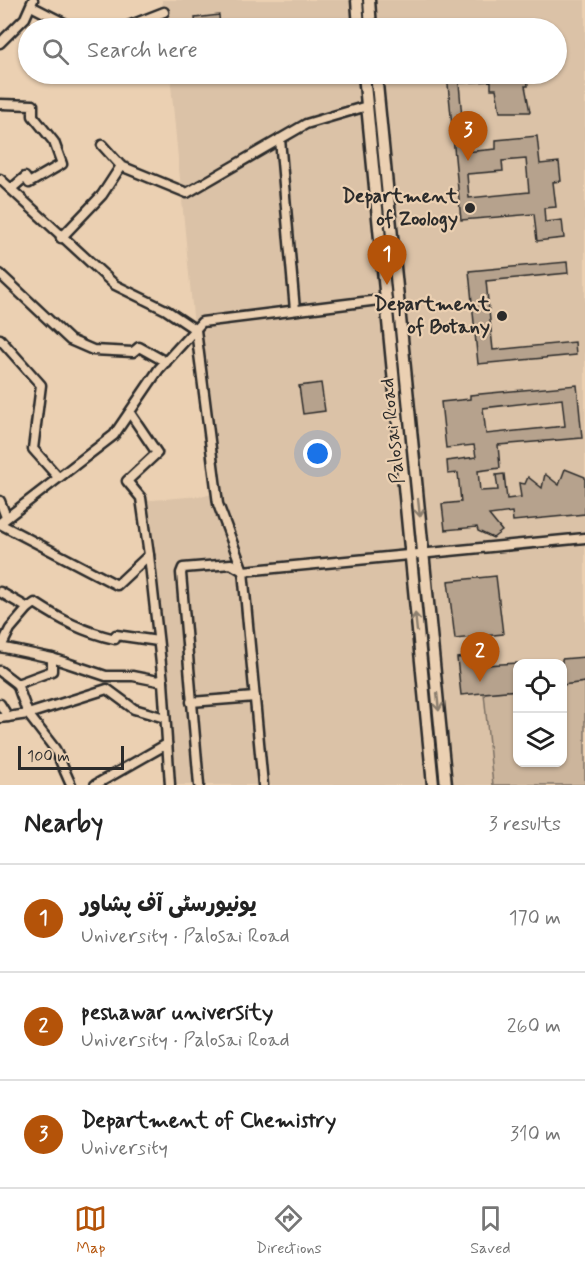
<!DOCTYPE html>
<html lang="en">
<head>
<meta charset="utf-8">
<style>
  :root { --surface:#fff; --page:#f2f2f2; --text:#222; --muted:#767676; --line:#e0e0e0; --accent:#b45309 }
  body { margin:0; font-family:Mynerve,"Playpen Sans Arabic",sans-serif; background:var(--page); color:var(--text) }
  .controls { position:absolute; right:18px; bottom:18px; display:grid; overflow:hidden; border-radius:12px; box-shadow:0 2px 4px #0004 }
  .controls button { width:54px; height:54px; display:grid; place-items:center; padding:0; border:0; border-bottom:2px solid var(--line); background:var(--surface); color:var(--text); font:30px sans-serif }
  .scale { position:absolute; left:18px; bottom:15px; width:106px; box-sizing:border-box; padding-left:6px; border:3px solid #2b2b2b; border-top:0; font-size:16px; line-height:21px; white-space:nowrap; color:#2b2b2b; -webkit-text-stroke:4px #ebd0b2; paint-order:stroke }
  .you { position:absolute; left:318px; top:454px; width:21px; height:21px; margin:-15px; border:4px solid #fff; border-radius:50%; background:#1a73e8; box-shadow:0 0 0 9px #1a73e833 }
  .badge { display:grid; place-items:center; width:39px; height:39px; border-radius:50%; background:var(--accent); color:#fff; font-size:20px; font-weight:700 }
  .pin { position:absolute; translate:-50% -50px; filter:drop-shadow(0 2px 3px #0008) }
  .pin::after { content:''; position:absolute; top:32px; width:21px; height:18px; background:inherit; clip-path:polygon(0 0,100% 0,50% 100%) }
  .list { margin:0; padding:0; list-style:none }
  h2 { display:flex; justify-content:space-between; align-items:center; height:78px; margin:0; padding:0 24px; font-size:26px }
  h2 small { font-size:20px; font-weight:400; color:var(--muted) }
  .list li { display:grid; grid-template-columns:39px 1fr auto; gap:18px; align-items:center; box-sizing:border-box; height:108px; padding:0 24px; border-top:2px solid var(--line) }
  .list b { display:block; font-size:22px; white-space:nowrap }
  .list p { margin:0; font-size:20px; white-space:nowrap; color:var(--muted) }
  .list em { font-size:20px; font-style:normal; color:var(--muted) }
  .icon { flex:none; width:33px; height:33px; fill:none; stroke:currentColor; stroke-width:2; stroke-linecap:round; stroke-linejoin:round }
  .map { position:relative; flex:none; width:585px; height:785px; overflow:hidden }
  .search { position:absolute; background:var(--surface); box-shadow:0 2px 4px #0004; left:18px; right:18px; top:18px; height:66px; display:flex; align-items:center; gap:15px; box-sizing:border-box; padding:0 21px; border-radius:33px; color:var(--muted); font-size:22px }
  .sheet { height:402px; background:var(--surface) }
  nav { display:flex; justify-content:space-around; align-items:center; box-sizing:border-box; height:84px; border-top:2px solid var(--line); background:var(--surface); font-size:16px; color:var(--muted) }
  nav a { display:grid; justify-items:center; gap:3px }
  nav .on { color:var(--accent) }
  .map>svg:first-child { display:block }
</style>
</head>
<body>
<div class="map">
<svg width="585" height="785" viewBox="0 0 585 785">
  <rect width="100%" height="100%" fill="#ebd0b2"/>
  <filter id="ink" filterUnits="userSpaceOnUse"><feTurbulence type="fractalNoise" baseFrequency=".0167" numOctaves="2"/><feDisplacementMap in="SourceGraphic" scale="12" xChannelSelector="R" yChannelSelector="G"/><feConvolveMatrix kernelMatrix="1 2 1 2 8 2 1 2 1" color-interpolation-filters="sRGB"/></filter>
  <g filter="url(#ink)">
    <!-- built -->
    <path fill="#dbc2a7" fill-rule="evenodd" d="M162 0H585V785H171L142 501 210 495 170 74H556V28H165ZM518 664H562V762H518Z"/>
    <!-- green -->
    <path fill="#ccb59c" stroke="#7c7064" stroke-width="1.5" d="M585 682V785H493L484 693 517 690 518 762H562L563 685Z"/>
    <!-- building -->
    <g fill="#b6a28d" stroke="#2b2b2b" stroke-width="1.5" fill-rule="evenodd">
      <path d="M219 15 220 28H196L195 18Z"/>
      <path d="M447 74H527L528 86H525L530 112H500L496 89H491V81L459 83 465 152 496 149V140L537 136 540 164 559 162 561 181 553 182 556 207 544 208 545 222 562 220 564 238 537 241 534 214 461 220ZM526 159 529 192 469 198 467 174 503 171 502 161Z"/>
      <path d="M567 262 568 273 486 281 493 350 575 342 576 355 478 364 469 271Z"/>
      <path d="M321 383 325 411 303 414 299 386Z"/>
      <path d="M577 385 582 438 498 445 500 468 478 471 480 491 498 490 496 475 504 474 507 499 521 497 519 483 525 484 528 477 542 488 545 474 559 485 565 469 585 477V514L513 521 512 512 489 515 502 531 493 538 478 531 477 527 445 530 442 504 461 502 458 473 448 474 447 461 476 457 474 445 446 448 441 402 470 399V395ZM562 399 565 426 486 434 483 408Z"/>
      <path d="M496 576 503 634 455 639 448 581Z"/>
      <path d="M485 655 486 665 518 663V690L461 695 457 658Z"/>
      <path d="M585 657V682L562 685V659Z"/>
    </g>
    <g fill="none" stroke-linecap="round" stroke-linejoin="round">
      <defs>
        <g id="street">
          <path d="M31 6 74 28"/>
          <path d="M123 28 164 12"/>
          <path d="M0 43 25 18 33 0"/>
          <path d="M0 104 33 105V116L54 142 62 164 29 183 25 177 11 189"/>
          <path d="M280 139 295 310"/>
          <path d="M102 145 121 166 187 193 306 124 367 106"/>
          <path d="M0 179 115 285 166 310 196 330 218 504 243 571 263 785"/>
          <path d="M61 238 102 195 121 166"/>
          <path d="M0 274 70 340 93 350 133 352 139 347 166 362"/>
          <path d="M0 339 41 385 33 449 58 477"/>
          <path d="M0 501 6 517"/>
          <path d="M0 523 114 435 159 369 202 322 387 299"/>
          <path d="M0 524 117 585 149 555 141 498 127 481 157 453 130 413"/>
          <path d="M149 555 163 682 170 785"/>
          <path d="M0 592 28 608 10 629 1 647"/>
          <path d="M28 608 35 603C61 620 84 632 115 639L116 635 158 641"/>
          <path d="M0 647 52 658 106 676H133L163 682"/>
          <path d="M0 671 17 684 28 714 55 749 71 785"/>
          <path d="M17 684 52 671V658"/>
          <path d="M191 702 255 697"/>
          <path d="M0 704 8 717"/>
          <path d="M0 718 28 714 107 689 134 709 165 718"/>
          <path d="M95 785 167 744"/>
          <path d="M199 785 181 573 183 568 231 564 243 571 585 538"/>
        </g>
        <g id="secondary">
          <path d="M357 0 359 28"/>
          <path d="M369 0 371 28"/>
          <path d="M364 74 433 785"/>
          <path d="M376 74 446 785"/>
        </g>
      </defs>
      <!-- street casing -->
      <use href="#street" stroke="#2b2b2b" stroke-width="13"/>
      <!-- secondary casing -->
      <use href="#secondary" stroke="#2b2b2b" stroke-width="15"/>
      <!-- street -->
      <use href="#street" stroke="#ebd0b2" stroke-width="8"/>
      <!-- secondary -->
      <use href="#secondary" stroke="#ebd0b2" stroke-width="10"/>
    </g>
    <!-- one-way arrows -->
    <defs><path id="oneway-shaft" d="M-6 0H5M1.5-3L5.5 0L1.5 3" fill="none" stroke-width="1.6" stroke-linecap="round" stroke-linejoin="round" transform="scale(1.5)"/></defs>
    <g stroke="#8b7e6e">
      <use href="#oneway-shaft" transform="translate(419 508) rotate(84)"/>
      <use href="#oneway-shaft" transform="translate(416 622) rotate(-96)"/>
      <use href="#oneway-shaft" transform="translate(438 702) rotate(84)"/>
    </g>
  </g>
  <!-- markers -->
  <g fill="#2b2b2b" stroke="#ebd0b2" stroke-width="2">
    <circle cx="470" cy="208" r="6"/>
    <circle cx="502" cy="316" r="6"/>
  </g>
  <g text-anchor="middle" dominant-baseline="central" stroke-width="4.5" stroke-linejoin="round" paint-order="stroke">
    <!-- poi labels -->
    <g font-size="20" font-weight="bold" fill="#2b2b2b" stroke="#ebd0b2" text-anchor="end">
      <text x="458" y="196">Department<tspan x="458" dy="23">of Zoology</tspan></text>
      <text x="490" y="304">Department<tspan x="490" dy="23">of Botany</tspan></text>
    </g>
    <!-- street labels -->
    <g font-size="20" fill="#2b2b2b" stroke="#ebd0b2">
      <text transform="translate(393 431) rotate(-96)">Palosai Road</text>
    </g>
  </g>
</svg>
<div class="controls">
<button><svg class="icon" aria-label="locate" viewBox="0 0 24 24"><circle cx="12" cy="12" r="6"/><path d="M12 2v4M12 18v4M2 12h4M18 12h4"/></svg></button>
<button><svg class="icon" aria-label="layers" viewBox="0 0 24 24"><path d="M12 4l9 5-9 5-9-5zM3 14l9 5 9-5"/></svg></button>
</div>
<div class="scale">100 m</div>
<div class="you"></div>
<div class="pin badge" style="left:387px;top:285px">1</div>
<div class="pin badge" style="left:480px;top:682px">2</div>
<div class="pin badge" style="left:468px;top:161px">3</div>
<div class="search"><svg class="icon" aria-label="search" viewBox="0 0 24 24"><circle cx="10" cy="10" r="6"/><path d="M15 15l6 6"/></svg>Search here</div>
</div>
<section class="sheet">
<h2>Nearby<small>3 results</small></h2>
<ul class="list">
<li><span class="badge">1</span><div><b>یونیورسٹی آف پشاور</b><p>University · Palosai Road</p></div><em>170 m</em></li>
<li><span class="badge">2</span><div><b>peshawar university</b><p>University · Palosai Road</p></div><em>260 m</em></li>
<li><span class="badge">3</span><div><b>Department of Chemistry</b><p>University</p></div><em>310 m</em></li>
</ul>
</section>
<nav>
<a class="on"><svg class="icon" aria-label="map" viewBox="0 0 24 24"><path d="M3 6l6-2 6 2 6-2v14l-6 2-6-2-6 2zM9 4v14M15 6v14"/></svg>Map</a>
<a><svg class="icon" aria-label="directions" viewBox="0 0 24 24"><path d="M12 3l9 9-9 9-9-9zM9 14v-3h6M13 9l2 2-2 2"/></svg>Directions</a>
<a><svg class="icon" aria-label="saved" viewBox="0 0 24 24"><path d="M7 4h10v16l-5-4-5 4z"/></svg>Saved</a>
</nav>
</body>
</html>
